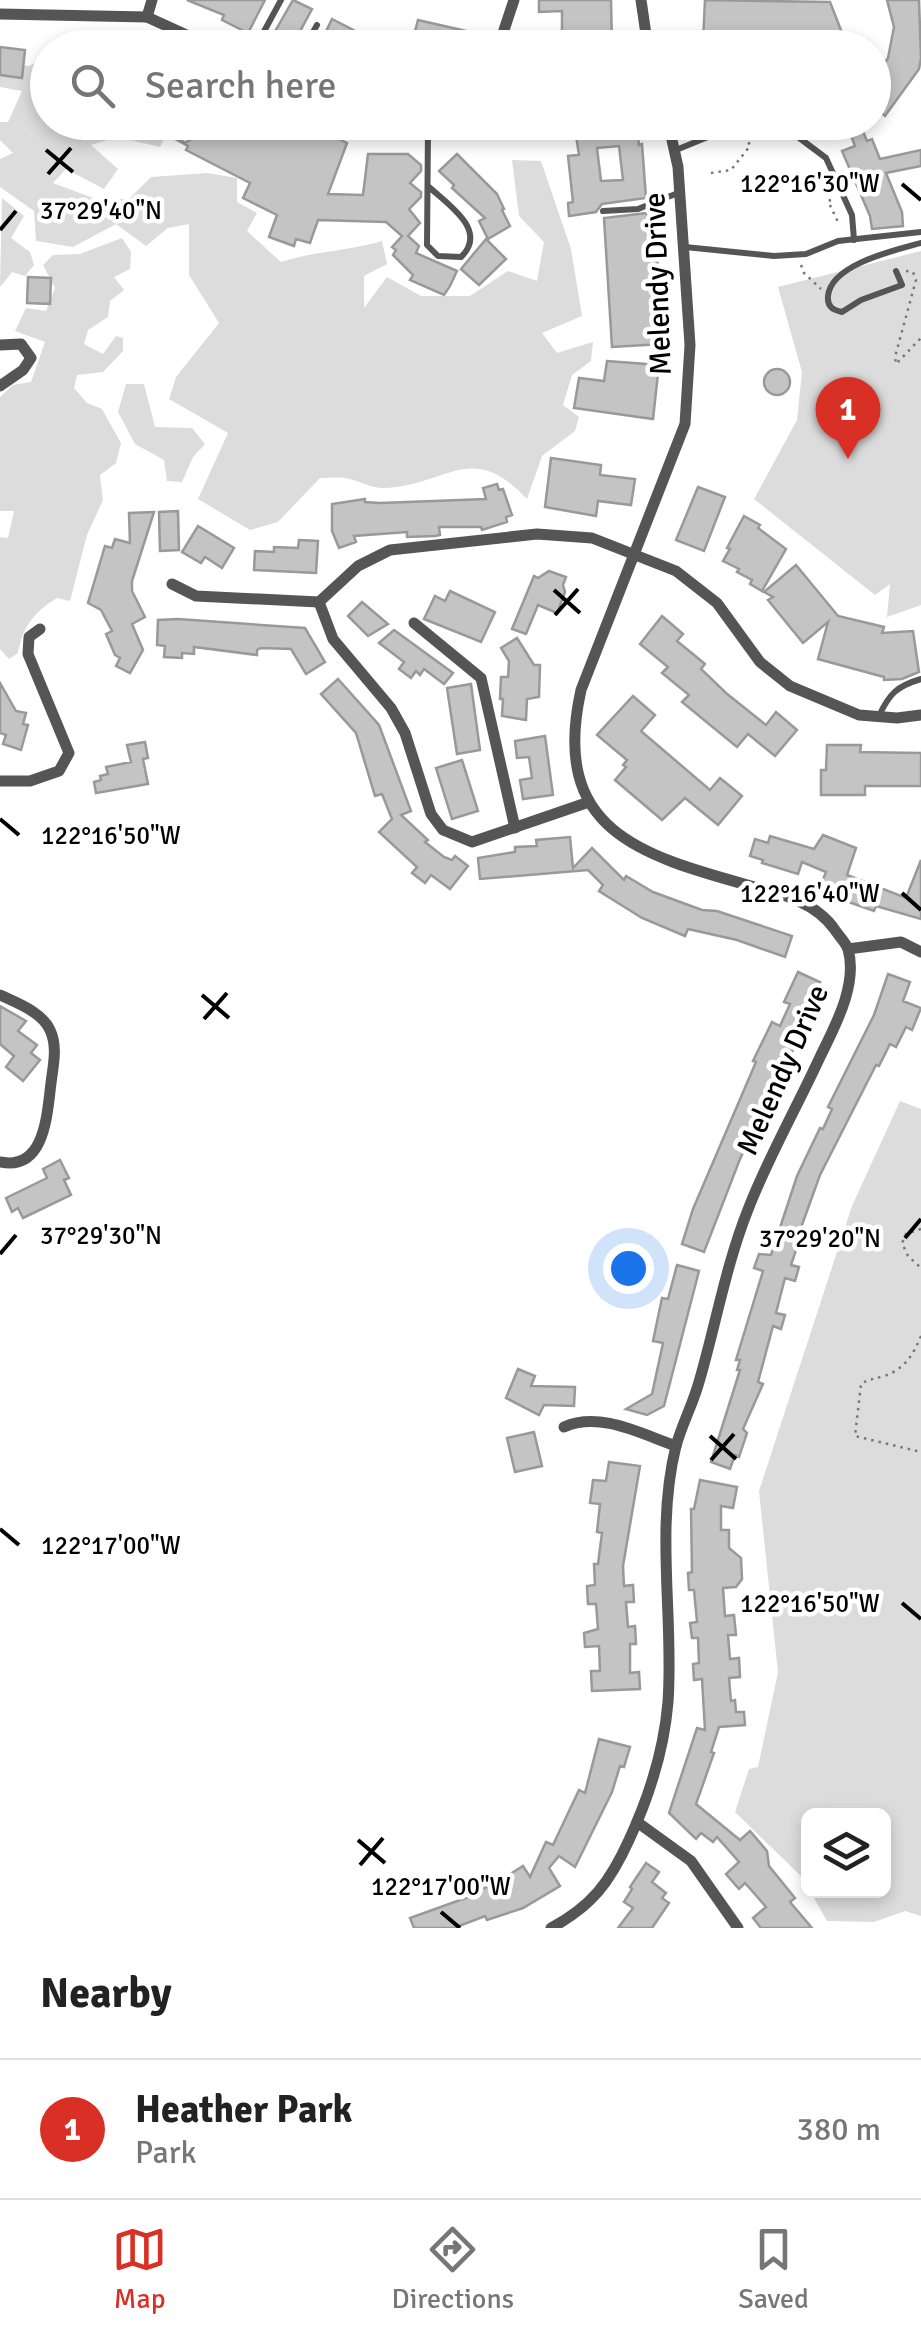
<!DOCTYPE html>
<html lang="en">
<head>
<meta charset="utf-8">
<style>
  :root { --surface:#fff; --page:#f6f6f6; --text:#222; --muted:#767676; --line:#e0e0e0; --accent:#d93025 }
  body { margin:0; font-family:Signika,sans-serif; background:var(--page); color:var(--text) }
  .controls { position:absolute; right:30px; bottom:30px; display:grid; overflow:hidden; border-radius:15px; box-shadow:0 5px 15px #0003 }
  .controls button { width:90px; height:90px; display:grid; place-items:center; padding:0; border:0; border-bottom:2px solid var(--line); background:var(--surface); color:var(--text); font:50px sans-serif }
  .you { position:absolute; left:628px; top:1268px; width:35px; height:35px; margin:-25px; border:8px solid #fff; border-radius:50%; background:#1a73e8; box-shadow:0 0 0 15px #1a73e833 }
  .badge { display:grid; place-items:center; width:65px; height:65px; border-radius:50%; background:var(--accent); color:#fff; font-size:32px; font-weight:700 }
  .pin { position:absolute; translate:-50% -82px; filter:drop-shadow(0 2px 5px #0008) }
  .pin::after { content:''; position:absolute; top:52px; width:35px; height:30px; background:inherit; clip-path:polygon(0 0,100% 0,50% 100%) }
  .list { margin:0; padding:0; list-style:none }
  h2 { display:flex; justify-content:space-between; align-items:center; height:130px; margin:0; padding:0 40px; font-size:42px }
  h2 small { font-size:32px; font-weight:400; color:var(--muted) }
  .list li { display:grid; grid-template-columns:65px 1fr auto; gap:30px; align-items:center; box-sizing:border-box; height:140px; padding:0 40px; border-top:2px solid var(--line) }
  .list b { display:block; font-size:38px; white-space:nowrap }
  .list p { margin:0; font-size:32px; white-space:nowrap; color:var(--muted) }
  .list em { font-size:32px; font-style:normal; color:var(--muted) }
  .icon { flex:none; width:55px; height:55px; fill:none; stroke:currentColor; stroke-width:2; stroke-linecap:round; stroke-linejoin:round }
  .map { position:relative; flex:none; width:921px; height:1928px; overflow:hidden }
  .search { position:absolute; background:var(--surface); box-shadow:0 5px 15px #0003; left:30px; right:30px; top:30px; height:110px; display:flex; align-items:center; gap:25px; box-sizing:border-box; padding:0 35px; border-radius:55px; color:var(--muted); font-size:38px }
  .sheet { height:270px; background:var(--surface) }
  nav { display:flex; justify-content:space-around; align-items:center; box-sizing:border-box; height:140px; border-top:2px solid var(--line); background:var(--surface); font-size:28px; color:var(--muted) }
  nav a { display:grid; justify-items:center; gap:5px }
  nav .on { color:var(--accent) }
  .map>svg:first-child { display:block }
</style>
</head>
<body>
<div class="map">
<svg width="921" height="1928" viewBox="0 0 921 1928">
  <rect width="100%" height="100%" fill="#fff"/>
  <!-- green -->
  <g fill="#dcdcdc">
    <path d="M46 57 48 122H163L169 128 160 147 117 137 91 145 118 169 104 189 66 169 53 183 101 201 130 198 151 177 208 173 237 178V202L257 213 247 231 281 262C315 251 348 251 382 241L387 264 364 276V308L387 277 421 296H470L508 271 537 281 544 242 519 216 512 160 541 161 571 249 582 316 542 333 557 353 593 342 591 361 572 375 563 405 579 417 575 431 542 456 527 499C470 438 447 487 382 488 369 488 357 479 344 478 336 477 328 478 320 478L278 522 250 530 198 499 228 433 169 399 176 377 219 323 189 275V224L168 228 146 246 116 224 73 247 36 241 34 211 0 187V159L13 153 0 140V122H8L22 91 0 87V63L29 66Z"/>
    <path d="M2 198 24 216 11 238 30 252 34 265 25 276 12 272 0 287Z"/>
    <path d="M122 238 131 252 130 269 114 277 124 290 110 301 108 317 88 330 84 344 103 354 116 336 123 338V351L103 372 77 375 74 388 87 403 102 409 121 443 116 463 100 475 103 500 87 535 70 601 57 598C34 612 23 626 18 653L9 659 0 649V537L8 538 14 511H0V397L13 385 31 382 45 342 15 331 26 308 46 311 55 288 43 265 53 255 80 254Z"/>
    <path d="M921 251V605L887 617 890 584 875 595 754 499 797 420 802 372 778 287Z"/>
    <path d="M126 384H144L155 427 192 428 205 444 193 457 182 482 167 481 164 460 135 444 118 412Z"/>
    <path d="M900 1101 921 1109V1916L905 1911 874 1922 827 1921 810 1891 884 1890V1816H808V1888L804 1879 735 1812 749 1769 758 1767 778 1672 759 1491 852 1206Z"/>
  </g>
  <!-- building -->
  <g fill="#c4c4c4" stroke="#999" stroke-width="2.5" fill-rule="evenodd">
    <path d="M187 0H265L248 33 222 20 224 15Z"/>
    <path d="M293 0 312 9 291 48H279L269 42Z"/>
    <path d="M539 0H611L612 46 562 47V11L539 12Z"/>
    <path d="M705 0 830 2 848 48H733L734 38 703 41Z"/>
    <path d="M887 0H919L921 58 919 69 885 116 874 106V79L888 58 894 27Z"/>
    <path d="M332 19 367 37 369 32 407 48H318Z"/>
    <path d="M418 20 466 31 462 48H447L413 39Z"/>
    <path d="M0 47 25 50 22 78 0 75Z"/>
    <path d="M169 122H185L178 135 184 143 190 140 200 122H305L347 143 328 194 363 195 368 154H408L421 165V171L410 183 421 192V197L409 209 420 223 408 236 419 246 416 253 457 271 450 286 444 295 410 280 413 275 393 255 396 250 392 247 402 236 386 222 318 220 310 243 296 239 294 246 269 237 277 215 243 198 250 183 186 150 188 146 164 133Z"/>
    <path d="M574 122H636L639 145 642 144 646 198 602 204 596 212 569 216 568 203 573 202 568 156 579 155ZM619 146 623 180 601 181 597 148Z"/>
    <path d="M846 122H859L867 141 872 139 880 159 921 150V166L886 173 902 212 903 226 872 229 870 216 842 151 855 146Z"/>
    <path d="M457 154 497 194 504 209 502 210 510 226 488 239 479 221 485 218 452 188 454 185 439 171Z"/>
    <path d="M647 213V218L655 217 662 344 612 347 604 218Z"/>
    <path d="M486 239 506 259 479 285 461 269Z"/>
    <path d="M28 277 51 278 50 304 27 303Z"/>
    <path d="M607 361 659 365 653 419 574 408 579 378 604 381Z"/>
    <circle cx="777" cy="382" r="13"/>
    <path d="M551 458 601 465 600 475 635 479 631 505 598 501 596 516 545 507Z"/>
    <path d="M497 484 499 490 503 489 512 515 506 517 507 522 482 530 481 527H439L440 535 435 536 407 537V532L354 536 356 542 339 548 332 531V504L365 499V502L380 503 486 499 483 488Z"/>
    <path d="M698 487 725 497 704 551 676 540Z"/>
    <path d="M178 511 179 550 160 551 159 512Z"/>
    <path d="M154 512 132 581V591L145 617 132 624 143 650 130 673 116 666 120 658 115 655 106 634 112 631 101 610 88 603 105 546 112 548 115 539 130 543 129 513Z"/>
    <path d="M744 516 760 525 758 528 786 549 762 591 750 584 752 580 737 572 739 569 723 561 730 549 727 548Z"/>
    <path d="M198 526 234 548 222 568 205 557 201 563 182 552Z"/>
    <path d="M299 540 318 541 316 573 254 570 255 551 274 552V547L298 548Z"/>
    <path d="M796 565 838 616 884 627 882 633 913 631 919 672 902 679 884 680V677L818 659 828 622 803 643 768 600 773 597 764 592Z"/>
    <path d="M549 571 566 577 563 585 565 592 557 613 538 605 526 634 512 629 534 576 538 578Z"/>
    <path d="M450 591 495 612 481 642 424 619 435 596 445 601Z"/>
    <path d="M362 602 388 624 368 636 348 616Z"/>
    <path d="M662 616 683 634 677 641 705 664 701 669 726 693 766 725 776 712 797 730 775 756 748 734 737 747 682 702 689 695 662 673 668 667 640 644Z"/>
    <path d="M178 619 305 628 325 662 306 674 291 649 261 648 257 650V655L194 647V654L182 653V658L164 657 165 646 157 645 158 620Z"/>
    <path d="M394 630 453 673 444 684 424 669 420 675 416 671 411 678 399 669 404 662 379 643Z"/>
    <path d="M517 638 534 665H540L539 697 527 699 526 720 502 716 503 699H500L501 677H508L509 661 501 648Z"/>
    <path d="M338 679 379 725 411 811 401 815 428 840 425 842 444 857 452 860 455 856 468 866 450 889 431 875 425 883 412 873 417 867 379 832 392 819 382 794 375 796 356 733 321 694Z"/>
    <path d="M0 683 16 711 26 713 23 724 28 725 21 750 3 744 6 735 0 733Z"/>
    <path d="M471 684 480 750 457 754 447 688Z"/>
    <path d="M633 696 655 715 641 731 710 790 720 778 742 796 718 825 685 798 662 820 615 780 626 767 623 765 627 760 597 735Z"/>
    <path d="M545 736 553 795 523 799 520 780 532 778 529 757 517 758 515 741Z"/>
    <path d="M145 742 148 758 143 759 148 784 96 793 94 782 101 780 100 776 108 774 106 767 131 762 127 745Z"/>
    <path d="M827 745H861L860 752 921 753V786H865V795H821V770H826Z"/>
    <path d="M462 760 478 811 452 819 436 768Z"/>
    <path d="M823 835 856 848 847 875 906 898 921 860V919L876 906 874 911 843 900 845 897 820 887 826 872 802 862 798 874 762 863 763 860 750 856 755 839 768 843 770 836 814 849Z"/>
    <path d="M570 837 573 868 592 848 624 880 626 876 653 892 702 910 717 911 792 936 785 957 737 940 688 929 685 936 642 918 599 891 603 885 588 870 480 879 478 858 515 852V847L537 846 536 840Z"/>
    <path d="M798 972 820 982 816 990 819 991 809 1013 806 1012 796 1033 798 1035 791 1055 740 1159 704 1252 682 1244 693 1209 756 1062 753 1061 772 1022 780 1026 790 1004 784 1002Z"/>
    <path d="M888 974 910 982 903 1001 921 1008 912 1030 906 1027 896 1047 890 1044 879 1066 876 1065 820 1175 794 1247H797L791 1265 799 1267 795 1281 785 1278 776 1313 785 1315 781 1329 773 1326 758 1382 763 1384 743 1429 747 1433 739 1457 735 1455 730 1469 711 1462 740 1370H737L740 1360H736L763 1271 754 1268 759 1254 771 1255 797 1176 820 1128 823 1129 832 1109 828 1107 874 1015Z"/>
    <path d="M0 1006 26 1021 18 1031 37 1045 31 1053 40 1060 23 1081 6 1067 14 1056 0 1044Z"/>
    <path d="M60 1160 69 1178 64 1180 71 1195 23 1218 18 1208 12 1212 6 1198 47 1178 43 1169Z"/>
    <path d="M677 1265 699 1271 664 1406 647 1415 626 1409 652 1394 663 1343 653 1341 662 1298 668 1299Z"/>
    <path d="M518 1369 535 1376 531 1386 575 1387 574 1406 544 1405 539 1415 506 1398Z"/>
    <path d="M534 1432 542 1466 515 1472 507 1438Z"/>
    <path d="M609 1462 640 1466 623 1566 624 1586 633 1585 634 1602H626L628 1627 635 1626 636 1644H630V1673L639 1672 640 1689 592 1691 591 1671H600L599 1646 585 1647 584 1633 598 1629 596 1604H588L587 1586 595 1585 594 1564H598L602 1533 597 1532 600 1504 590 1503 593 1480 606 1481Z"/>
    <path d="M700 1480 737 1487 733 1508 721 1506V1530H729V1548L741 1558 742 1579 736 1587 723 1588 725 1616 734 1615 736 1635H728L730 1659 739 1658 740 1677 729 1678 731 1701 735 1700 736 1712H744L745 1725 719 1727 711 1752 714 1753 696 1804 740 1840 750 1831 767 1851 769 1866 795 1898 790 1902 812 1928H761L753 1918 766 1907 745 1883 739 1889 726 1874 739 1862 717 1837 713 1842 701 1833 696 1839 669 1813 697 1728 705 1730 702 1679 694 1680 693 1664 699 1663 698 1638H692L690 1623 697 1622 694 1590H689L688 1573 692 1572 691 1509H694Z"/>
    <path d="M599 1739 630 1747 624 1767 620 1766 612 1792 575 1867 559 1856 549 1868 560 1886 523 1908 487 1920 485 1916 454 1928H414L410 1918 474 1895 473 1892 509 1879 507 1876 523 1866 530 1877 546 1842 553 1845 579 1790 585 1793Z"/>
    <path d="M646 1863 659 1872 652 1882 666 1893 662 1898 669 1903 652 1928H618L633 1908 624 1902 632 1889 630 1887Z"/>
  </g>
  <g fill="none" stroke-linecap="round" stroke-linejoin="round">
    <!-- path -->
    <g stroke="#777" stroke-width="2.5" stroke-dasharray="2.5 5" stroke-linecap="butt">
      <path d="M711 173 731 170 750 146 743 128 748 126 747 122"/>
      <path d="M831 200 828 201 838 222"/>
      <path d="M801 265 804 273 821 289"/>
      <path d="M906 271 913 272 916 280 895 357 896 364 921 338"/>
      <path d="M921 1229 906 1234 902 1243 908 1256 921 1268"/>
      <path d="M921 1336C913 1355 905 1369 884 1376 875 1379 868 1379 861 1384L855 1436 921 1452"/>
    </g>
    <!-- service -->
    <g stroke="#555" stroke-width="6">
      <path d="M255 48 281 0"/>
      <path d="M304 48 317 25"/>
      <path d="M778 122 826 158 852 215 854 240"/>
      <path d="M185 136 193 122"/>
      <path d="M676 150 720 132 733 122"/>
      <path d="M428 186C447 204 489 230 461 257L438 256 427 245 428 128"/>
      <path d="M603 211 638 209 678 193"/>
      <path d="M685 247 774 256 806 254 838 241 921 232"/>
      <path d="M896 271 902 285 861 300 842 312C833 310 827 307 828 296 831 264 896 250 921 243"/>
      <path d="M879 716C889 694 897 686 921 679"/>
    </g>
    <!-- minor -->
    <g stroke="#555" stroke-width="11">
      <path d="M641 0 648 48"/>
      <path d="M0 14 147 17 215 48"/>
      <path d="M147 17 152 0"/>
      <path d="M498 48 514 0"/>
      <path d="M358 122 363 125 428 127 435 122"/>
      <path d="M0 345 21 344 31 358 23 370 0 386"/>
      <path d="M172 584 196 596 319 602"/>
      <path d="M414 623 481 678 515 828"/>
      <path d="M0 781H30L59 771 69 753 28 654 29 637 40 629"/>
      <path d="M589 802 472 842 443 830 431 814 405 733 391 708 333 639 319 602 358 566 390 550 537 534 592 538 676 571 717 603 760 662 790 686 859 715 897 718 921 715"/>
      <path d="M848 949 901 942 921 952"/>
      <path d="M0 995C17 1003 42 1012 50 1030 58 1047 53 1066 51 1083 47 1115 45 1171 0 1162"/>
      <path d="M564 1427C600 1411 641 1434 676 1446"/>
      <path d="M637 1822 691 1861 738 1928"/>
      <path d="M551 1928C592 1906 610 1882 629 1840 649 1797 664 1750 668 1702 674 1617 655 1530 676 1446 682 1424 693 1404 699 1382 716 1324 726 1264 749 1207 769 1156 797 1107 820 1057 835 1026 858 985 848 949 846 943 839 936 835 930 816 902 782 894 751 886 639 855 550 830 581 690L685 424 690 345 678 167 668 122"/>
    </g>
  </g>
  <!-- ticks -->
  <path fill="none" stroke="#000" stroke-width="4" d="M46 150 73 172M48 174 71 148M902 184 921 200M0 230 16 211M554 590 580 613M555 615 578 589M0 819 19 835M902 893 921 910M202 995 229 1018M204 1019 227 993M905 1238 921 1219M0 1254 16 1235M710 1436 736 1459M711 1460 734 1434M0 1529 19 1545M902 1603 921 1619M358 1840 385 1863M360 1865 383 1838M441 1912 460 1928"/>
  <g text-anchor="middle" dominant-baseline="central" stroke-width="9" stroke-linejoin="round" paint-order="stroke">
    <!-- street labels -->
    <g font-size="30" fill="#000" stroke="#fff">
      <text transform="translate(658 284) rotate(-92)">Melendy Drive</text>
      <text transform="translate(783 1070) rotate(-66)">Melendy Drive</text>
    </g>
  </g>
  <g font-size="25" text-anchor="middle" fill="#000" stroke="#fff" stroke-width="9" stroke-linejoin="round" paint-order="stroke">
    <text x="810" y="192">122°16'30"W</text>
    <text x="101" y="219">37°29'40"N</text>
    <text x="111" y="844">122°16'50"W</text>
    <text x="810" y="902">122°16'40"W</text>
    <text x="101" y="1244">37°29'30"N</text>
    <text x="820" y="1247">37°29'20"N</text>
    <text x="111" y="1554">122°17'00"W</text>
    <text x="810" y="1612">122°16'50"W</text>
    <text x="441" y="1895">122°17'00"W</text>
  </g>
</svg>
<div class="controls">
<button><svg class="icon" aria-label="layers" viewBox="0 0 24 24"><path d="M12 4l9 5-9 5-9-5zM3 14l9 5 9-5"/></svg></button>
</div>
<div class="you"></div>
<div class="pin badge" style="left:848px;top:459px">1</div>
<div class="search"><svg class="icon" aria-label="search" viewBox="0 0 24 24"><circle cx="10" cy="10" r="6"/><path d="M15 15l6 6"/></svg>Search here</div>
</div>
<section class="sheet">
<h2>Nearby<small></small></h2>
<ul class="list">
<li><span class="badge">1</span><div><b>Heather Park</b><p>Park</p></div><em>380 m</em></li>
</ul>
</section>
<nav>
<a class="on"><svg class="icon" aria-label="map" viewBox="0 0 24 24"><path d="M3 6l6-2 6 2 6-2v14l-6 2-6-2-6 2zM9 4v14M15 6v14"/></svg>Map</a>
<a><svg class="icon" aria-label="directions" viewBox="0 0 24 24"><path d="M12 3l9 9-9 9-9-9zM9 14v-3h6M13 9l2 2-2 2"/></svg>Directions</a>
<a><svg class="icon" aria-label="saved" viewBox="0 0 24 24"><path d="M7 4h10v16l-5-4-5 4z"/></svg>Saved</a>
</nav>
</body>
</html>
